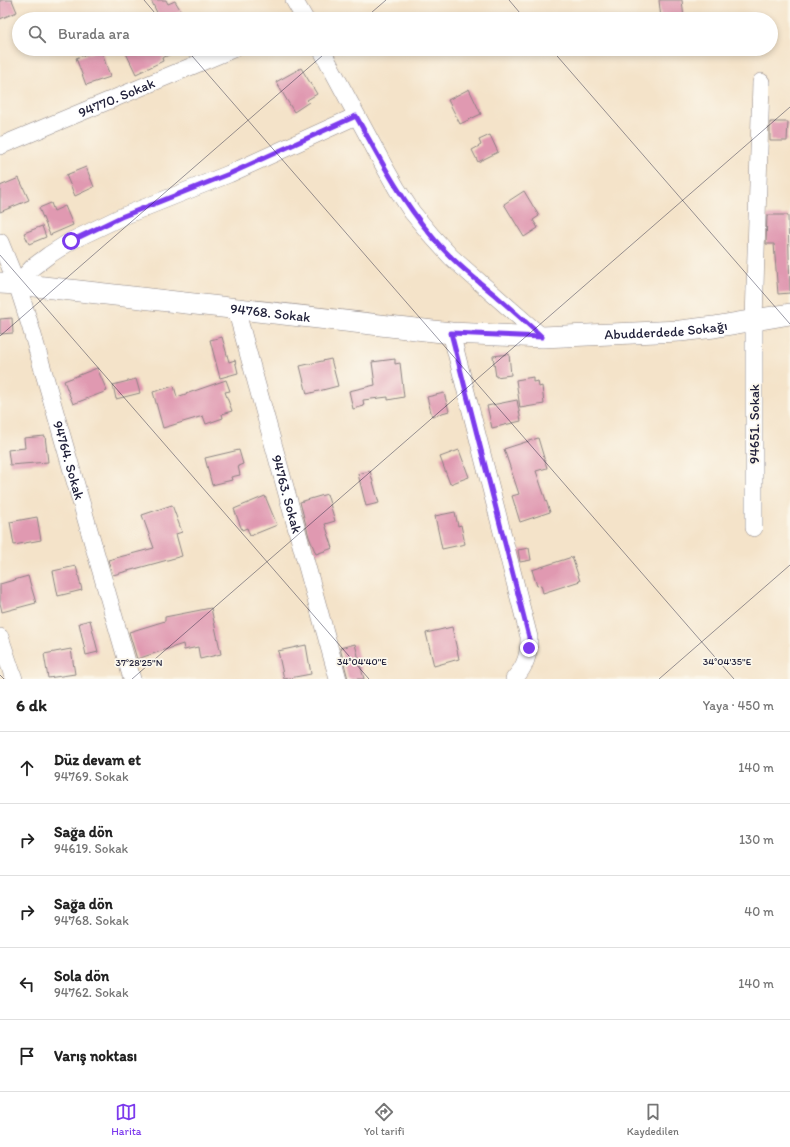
<!DOCTYPE html>
<html lang="tr">
<head>
<meta charset="utf-8">
<style>
  :root { --surface:#fff; --page:#f2f2f2; --text:#222; --muted:#767676; --line:#e0e0e0; --accent:#7c3aed }
  body { margin:0; font-family:Itim,sans-serif; background:var(--page); color:var(--text) }
  .stop { position:absolute; width:12px; height:12px; margin:-9px; border:3px solid #7c3aed; border-radius:50%; background:#fff }
  .stop.end { background:#7c3aed; border-color:#fff; box-shadow:0 1px 4px #0008 }
  .list { margin:0; padding:0; list-style:none }
  h2 { display:flex; justify-content:space-between; align-items:center; height:52px; margin:0; padding:0 16px; font-size:17px }
  h2 small { font-size:13px; font-weight:400; color:var(--muted) }
  .list li { display:grid; grid-template-columns:26px 1fr auto; gap:12px; align-items:center; box-sizing:border-box; height:72px; padding:0 16px; border-top:1px solid var(--line) }
  .list b { display:block; font-size:15px; white-space:nowrap }
  .list p { margin:0; font-size:13px; white-space:nowrap; color:var(--muted) }
  .list em { font-size:13px; font-style:normal; color:var(--muted) }
  .icon { flex:none; width:22px; height:22px; fill:none; stroke:currentColor; stroke-width:2; stroke-linecap:round; stroke-linejoin:round }
  .map { position:relative; flex:none; width:790px; height:679px; overflow:hidden }
  .search { position:absolute; background:var(--surface); box-shadow:0 2px 6px #0003; left:12px; right:12px; top:12px; height:44px; display:flex; align-items:center; gap:10px; box-sizing:border-box; padding:0 14px; border-radius:22px; color:var(--muted); font-size:15px }
  .sheet { height:412px; background:var(--surface) }
  nav { display:flex; justify-content:space-around; align-items:center; box-sizing:border-box; height:56px; border-top:1px solid var(--line); background:var(--surface); font-size:11px; color:var(--muted) }
  nav a { display:grid; justify-items:center; gap:2px }
  nav .on { color:var(--accent) }
  .map>svg:first-child { display:block }
</style>
</head>
<body>
<div class="map">
<svg width="790" height="679" viewBox="0 0 790 679">
  <rect width="100%" height="100%" fill="#fbf7ec"/>
  <filter id="ink" filterUnits="userSpaceOnUse"><feTurbulence type="fractalNoise" baseFrequency=".025" numOctaves="2"/><feDisplacementMap in="SourceGraphic" scale="8" xChannelSelector="R" yChannelSelector="G"/><feConvolveMatrix kernelMatrix="1 2 1 2 8 2 1 2 1" color-interpolation-filters="sRGB"/></filter>
  <filter id="wash" filterUnits="userSpaceOnUse"><feTurbulence type="fractalNoise" baseFrequency=".012" numOctaves="4" result="noise"/><feDisplacementMap in="SourceGraphic" scale="16" xChannelSelector="R" yChannelSelector="G"/><feGaussianBlur stdDeviation="0.9" result="paint"/><feColorMatrix in="noise" values="0 0 0 0 0 0 0 0 0 0 0 0 0 0 0 0 0 1.4 0 .05"/><feComposite in="paint" operator="in"/></filter>
  <g filter="url(#wash)">
    <rect width="100%" height="100%" fill="#f4e3c9"/>
    <g id="blocks">
      <!-- building -->
      <g fill="#e099b1">
        <path d="M0 0H12L17 12 0 19Z"/>
        <path d="M151 0H166L168 4 175 1 181 11 164 19H160Z"/>
        <path d="M659 0H682L684 19H661Z"/>
        <path d="M101 49 110 77 86 85 76 58Z"/>
        <path d="M124 49H183L162 58 163 61 136 74Z"/>
        <path d="M301 68 317 94 307 100 309 102 294 112 276 82Z"/>
        <path d="M469 89 481 114 460 124 448 100Z"/>
        <path d="M770 122H788L787 141H770Z"/>
        <path d="M490 135 498 152 478 162 472 150 481 145 479 140Z"/>
        <path d="M86 167 94 187 75 196 66 175Z"/>
        <path d="M19 178 29 200 0 212V186Z"/>
        <path d="M524 191 539 216 533 220 538 228 524 237 504 204Z"/>
        <path d="M51 203 54 211 65 206 73 225 50 235 39 208Z"/>
        <path d="M767 215H788L790 293 778 294 774 244H766Z"/>
        <path d="M42 226 46 237 29 244 24 233Z"/>
        <path d="M12 318 13 333 0 334V319Z"/>
        <path d="M222 337 229 362 235 360 238 373 220 378 210 340Z"/>
        <path d="M509 354 511 375 496 377 493 356Z"/>
        <path d="M331 359 338 386 307 394 300 366Z"/>
        <path d="M395 359V364L400 363 404 397 388 400V397L363 400 364 406 353 409 349 391 375 385 372 362Z"/>
        <path d="M97 368 107 391 73 404 64 381Z"/>
        <path d="M533 377V382L538 381 539 387 542 386 544 404 520 408 516 380Z"/>
        <path d="M136 379 140 393 116 399 113 385Z"/>
        <path d="M226 380 230 391 225 392 232 411 222 414 223 418 206 424 203 416 163 428 153 392 174 386 177 397Z"/>
        <path d="M444 393 449 411 432 416 427 397Z"/>
        <path d="M517 400 521 421 492 428 487 406Z"/>
        <path d="M45 436 48 462 10 465 8 450 25 448 24 438Z"/>
        <path d="M538 438 547 468 536 471 550 512 520 522 512 496 519 494 504 449Z"/>
        <path d="M239 450 243 464 238 466 240 475 231 477 232 480 212 485 205 458Z"/>
        <path d="M459 450 469 477 450 484 440 457Z"/>
        <path d="M370 471 379 503 366 506 358 474Z"/>
        <path d="M327 494 335 521 325 524 333 548 316 554 309 537 300 502Z"/>
        <path d="M265 496 277 525 250 536 247 528 242 530 234 509Z"/>
        <path d="M172 505 182 532 176 534 182 556 113 575 108 560 154 548 142 515Z"/>
        <path d="M455 512 458 526 461 525 465 544 442 549 435 516Z"/>
        <path d="M37 517 41 540 14 545 10 522Z"/>
        <path d="M529 548 531 560 520 562 518 550Z"/>
        <path d="M572 557 580 581 543 593 541 585 537 586 532 570Z"/>
        <path d="M76 566 82 590 58 596 53 571Z"/>
        <path d="M28 576 36 603 2 612 0 603V584Z"/>
        <path d="M211 608 221 654 200 659 198 647 184 650 183 644 137 659 129 632 165 621V617Z"/>
        <path d="M90 620 98 652 86 655 79 623Z"/>
        <path d="M452 627 459 659 434 666 426 633Z"/>
        <path d="M355 644 364 679H348L340 648Z"/>
        <path d="M306 645 311 674 284 679 278 651Z"/>
        <path d="M71 649 75 674 48 678 44 654Z"/>
      </g>
    </g>
  </g>
  <g filter="url(#ink)">
    <use href="#blocks" fill-opacity="0" stroke="#8b8282" stroke-width="1"/>
    <g fill="none" stroke-linecap="round" stroke-linejoin="round">
      <defs>
        <g id="minor">
          <path d="M294 0 305 19"/>
          <path d="M321 49 384 166 397 189 412 212 431 235 451 257 542 337"/>
          <path id="s1" d="M0 146 233 49"/>
          <path id="s2" d="M0 242 17 284 30 325 132 679"/>
          <path d="M17 284 33 267 49 255 71 241 121 217 229 174 356 116"/>
          <path id="s3" d="M236 309 338 679"/>
          <path d="M451 333 529 637C529 654 526 666 514 679"/>
          <path d="M754 528V321L761 82"/>
          <path d="M0 637 14 679"/>
        </g>
        <g id="tertiary">
          <path id="s4" d="M0 283 17 284 451 333 542 337 680 331 714 327 790 314"/>
        </g>
      </defs>
      <!-- minor casing -->
      <use href="#minor" stroke="#8b8282" stroke-width="18"/>
      <!-- tertiary casing -->
      <use href="#tertiary" stroke="#8b8282" stroke-width="22"/>
      <!-- minor -->
      <use href="#minor" stroke="#fff" stroke-width="17"/>
      <!-- tertiary -->
      <use href="#tertiary" stroke="#fff" stroke-width="21"/>
    </g>
  </g>
  <g fill="none" stroke-linecap="round" stroke-linejoin="round" filter="url(#ink)">
    <!-- route -->
    <path stroke="#7c3aed" stroke-width="5" d="M71 241 121 217 229 174 356 116C379 157 400 198 430 234 449 258 473 277 496 296 512 310 527 323 542 337L451 333 529 637V648"/>
  </g>
  <!-- ticks -->
  <path fill="none" stroke="#22223b" stroke-width="1" stroke-opacity="0.45" d="M144 0 160 19M509 0 525 19M364 19 386 0M186 49 734 679M551 49 790 324M0 255 369 679M0 336 330 49M0 675 4 679M132 679 790 107M659 679 790 565"/>
  <g text-anchor="middle" dominant-baseline="central" stroke-width="3.5" stroke-linejoin="round" paint-order="stroke">
    <!-- street labels -->
    <g font-size="14" fill="#22223b" stroke="#fbf7ec">
      <text stroke="none"><textPath href="#s1" startOffset="126">94770. Sokak</textPath></text>
      <text stroke="none"><textPath href="#s4" startOffset="272">94768. Sokak</textPath></text>
      <text stroke="none"><textPath href="#s4" startOffset="669">Abudderdede Sokağı</textPath></text>
      <text transform="translate(754 424) rotate(-90)">94651. Sokak</text>
      <text stroke="none"><textPath href="#s2" startOffset="229">94764. Sokak</textPath></text>
      <text stroke="none"><textPath href="#s3" startOffset="192">94763. Sokak</textPath></text>
    </g>
  </g>
  <g font-size="10" text-anchor="middle" fill="#22223b" stroke="#fbf7ec" stroke-width="3.5" stroke-linejoin="round" paint-order="stroke">
    <text x="362" y="665">34°04'40"E</text>
    <text x="727" y="665">34°04'35"E</text>
    <text x="139" y="666">37°28'25"N</text>
  </g>
</svg>
<div class="stop" style="left:71px;top:241px"></div>
<div class="stop end" style="left:529px;top:648px"></div>
<div class="search"><svg class="icon" aria-label="search" viewBox="0 0 24 24"><circle cx="10" cy="10" r="6"/><path d="M15 15l6 6"/></svg>Burada ara</div>
</div>
<section class="sheet">
<h2>6 dk<small>Yaya · 450 m</small></h2>
<ul class="list">
<li><svg class="icon" aria-label="ahead" viewBox="0 0 24 24"><path d="M12 20V5M6 11l6-6 6 6"/></svg><div><b>Düz devam et</b><p>94769. Sokak</p></div><em>140 m</em></li>
<li><svg class="icon" aria-label="right" viewBox="0 0 24 24"><path d="M7 20v-9h11M14 6l5 5-5 5"/></svg><div><b>Sağa dön</b><p>94619. Sokak</p></div><em>130 m</em></li>
<li><svg class="icon" aria-label="right" viewBox="0 0 24 24"><path d="M7 20v-9h11M14 6l5 5-5 5"/></svg><div><b>Sağa dön</b><p>94768. Sokak</p></div><em>40 m</em></li>
<li><svg class="icon" aria-label="left" viewBox="0 0 24 24"><path d="M17 20v-9H6M10 6l-5 5 5 5"/></svg><div><b>Sola dön</b><p>94762. Sokak</p></div><em>140 m</em></li>
<li><svg class="icon" aria-label="arrive" viewBox="0 0 24 24"><path d="M6 21V4h12l-3 4 3 4H6"/></svg><div><b>Varış noktası</b></div></li>
</ul>
</section>
<nav>
<a class="on"><svg class="icon" aria-label="map" viewBox="0 0 24 24"><path d="M3 6l6-2 6 2 6-2v14l-6 2-6-2-6 2zM9 4v14M15 6v14"/></svg>Harita</a>
<a><svg class="icon" aria-label="directions" viewBox="0 0 24 24"><path d="M12 3l9 9-9 9-9-9zM9 14v-3h6M13 9l2 2-2 2"/></svg>Yol tarifi</a>
<a><svg class="icon" aria-label="saved" viewBox="0 0 24 24"><path d="M7 4h10v16l-5-4-5 4z"/></svg>Kaydedilen</a>
</nav>
</body>
</html>
